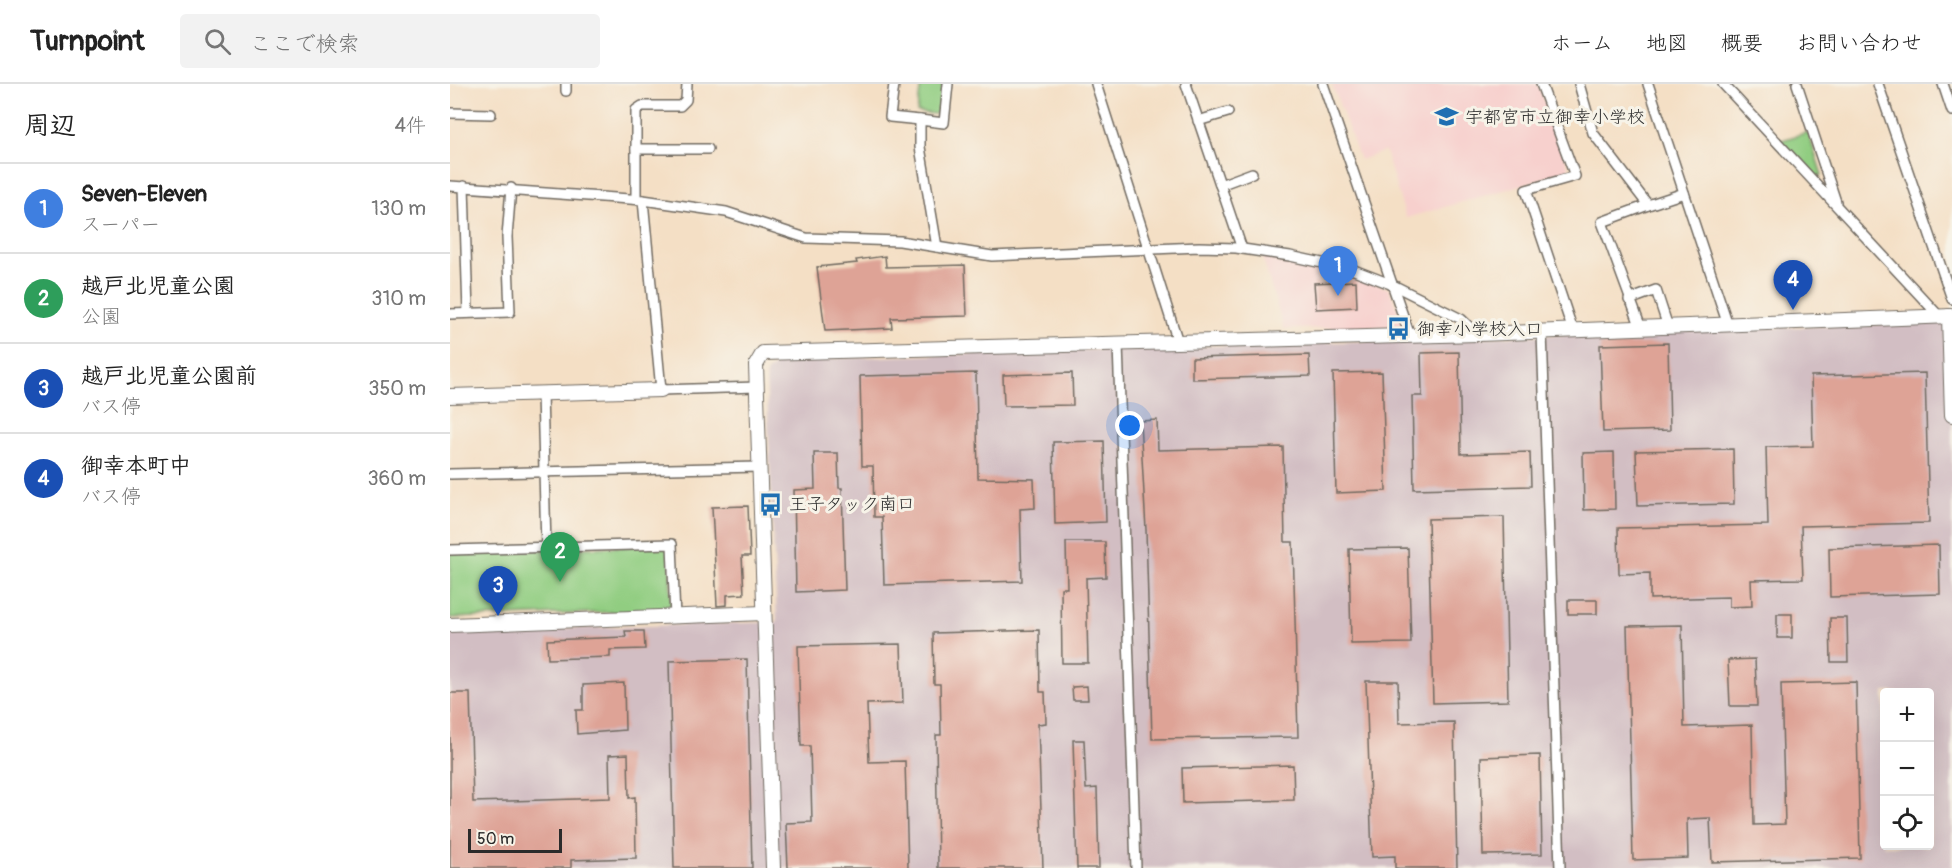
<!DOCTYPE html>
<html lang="ja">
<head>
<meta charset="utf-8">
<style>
  :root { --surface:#fff; --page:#f2f2f2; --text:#222; --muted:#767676; --line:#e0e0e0; --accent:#0b8043 }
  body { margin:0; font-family:Pangolin,"Klee One",sans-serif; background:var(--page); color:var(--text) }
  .controls { position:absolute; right:18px; bottom:18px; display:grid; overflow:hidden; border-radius:6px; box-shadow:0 6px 24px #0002 }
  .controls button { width:54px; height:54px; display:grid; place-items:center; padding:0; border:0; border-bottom:2px solid var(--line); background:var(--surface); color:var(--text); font:30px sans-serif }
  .scale { position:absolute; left:18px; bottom:15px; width:94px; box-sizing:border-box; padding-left:6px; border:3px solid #2b2b2b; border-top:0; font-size:16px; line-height:21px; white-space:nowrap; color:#2b2b2b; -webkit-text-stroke:4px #f7f3e8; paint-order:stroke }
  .you { position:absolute; left:680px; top:342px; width:21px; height:21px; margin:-15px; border:4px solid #fff; border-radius:50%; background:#1a73e8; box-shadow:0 0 0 9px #1a73e833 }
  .badge { display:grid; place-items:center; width:39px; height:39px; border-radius:50%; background:var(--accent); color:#fff; font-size:20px; font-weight:700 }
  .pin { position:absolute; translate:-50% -50px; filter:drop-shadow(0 2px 3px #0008) }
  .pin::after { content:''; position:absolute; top:32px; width:21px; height:18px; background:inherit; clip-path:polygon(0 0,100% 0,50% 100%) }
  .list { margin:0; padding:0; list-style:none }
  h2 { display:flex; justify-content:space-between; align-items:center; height:78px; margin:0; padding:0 24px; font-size:26px }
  h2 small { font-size:20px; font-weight:400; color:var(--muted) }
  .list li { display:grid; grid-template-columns:39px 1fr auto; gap:18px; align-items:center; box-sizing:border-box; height:90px; padding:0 24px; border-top:2px solid var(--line) }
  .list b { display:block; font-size:22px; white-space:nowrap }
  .list p { margin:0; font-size:20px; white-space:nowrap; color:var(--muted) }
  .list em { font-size:20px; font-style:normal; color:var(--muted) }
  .icon { flex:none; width:33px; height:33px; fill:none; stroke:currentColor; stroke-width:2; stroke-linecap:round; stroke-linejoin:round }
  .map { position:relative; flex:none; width:1502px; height:784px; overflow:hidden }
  header { display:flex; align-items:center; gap:36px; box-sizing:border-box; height:84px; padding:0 30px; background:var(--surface); border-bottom:2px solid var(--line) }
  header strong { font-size:28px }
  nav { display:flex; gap:33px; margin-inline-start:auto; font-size:21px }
  .search { width:420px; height:54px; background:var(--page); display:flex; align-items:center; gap:15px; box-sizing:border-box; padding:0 21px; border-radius:6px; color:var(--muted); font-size:22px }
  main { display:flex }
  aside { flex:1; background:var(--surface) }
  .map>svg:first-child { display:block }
</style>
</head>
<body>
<header>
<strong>Turnpoint</strong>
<div class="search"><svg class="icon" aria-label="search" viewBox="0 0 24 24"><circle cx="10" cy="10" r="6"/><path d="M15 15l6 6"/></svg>ここで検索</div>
<nav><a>ホーム</a><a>地図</a><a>概要</a><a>お問い合わせ</a></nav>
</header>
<main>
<aside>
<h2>周辺<small>4件</small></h2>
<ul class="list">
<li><span class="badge" style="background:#3f7fe0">1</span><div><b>Seven-Eleven</b><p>スーパー</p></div><em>130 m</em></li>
<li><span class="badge" style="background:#2e9e5b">2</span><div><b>越戸北児童公園</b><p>公園</p></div><em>310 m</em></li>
<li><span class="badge" style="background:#1a4fb4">3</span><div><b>越戸北児童公園前</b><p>バス停</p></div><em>350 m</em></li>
<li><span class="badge" style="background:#1a4fb4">4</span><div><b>御幸本町中</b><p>バス停</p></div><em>360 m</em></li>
</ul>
</aside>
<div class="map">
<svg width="1502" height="784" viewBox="0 0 1502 784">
  <rect width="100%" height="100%" fill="#f7f3e8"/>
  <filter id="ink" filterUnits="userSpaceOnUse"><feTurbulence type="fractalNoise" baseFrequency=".0167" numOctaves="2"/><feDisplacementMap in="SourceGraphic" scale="12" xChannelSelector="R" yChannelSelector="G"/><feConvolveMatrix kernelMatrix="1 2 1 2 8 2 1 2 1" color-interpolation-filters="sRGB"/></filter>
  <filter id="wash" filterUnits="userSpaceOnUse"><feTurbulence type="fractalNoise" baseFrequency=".008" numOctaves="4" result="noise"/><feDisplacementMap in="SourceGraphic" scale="24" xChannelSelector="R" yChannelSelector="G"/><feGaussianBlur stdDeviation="1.35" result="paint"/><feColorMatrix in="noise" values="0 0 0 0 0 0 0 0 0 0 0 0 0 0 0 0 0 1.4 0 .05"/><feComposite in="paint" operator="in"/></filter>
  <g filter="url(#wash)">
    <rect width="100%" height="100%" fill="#f4dfc5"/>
    <!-- built -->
    <g fill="#f7d0cd">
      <path d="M882 0H1088L1120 87 956 134 935 67 910 76Z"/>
      <path d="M812 172 905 191 939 205 955 243 834 245Z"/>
    </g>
    <!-- industrial -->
    <path fill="#d2bec3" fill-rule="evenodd" d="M1502 238V784H0V548L327 538 316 289 332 276ZM1434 608H1480V762H1434Z"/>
    <!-- green -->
    <g fill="#91cd81" stroke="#5e7c56" stroke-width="1.5">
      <path d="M471 0H493L490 27 485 30 467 28Z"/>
      <path d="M1358 48 1372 91 1364 94 1329 57Z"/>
      <path d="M220 461 221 526 0 534V469Z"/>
    </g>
    <g id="blocks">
      <!-- building -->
      <g fill="#dea396">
        <path d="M435 172 436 183 515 181 517 232 441 234 442 244 375 247 367 183 407 179 406 176Z"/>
        <path d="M906 197 907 223 866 225 864 199Z"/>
        <path d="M1218 259 1220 346 1153 348 1150 261Z"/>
        <path d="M1009 268 1011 370 1080 368 1081 402 964 405 962 312H972L971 269Z"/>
        <path d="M859 271 860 292 742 295V274Z"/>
        <path d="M932 288 936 407 886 409 883 289Z"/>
        <path d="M526 289 528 394 584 395 585 424 570 425 572 497 434 501 432 433H424L423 382H412L410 292Z"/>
        <path d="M622 289 623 321 554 322 553 291Z"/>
        <path d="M1475 289 1479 439 1351 442 1353 495 1301 496 1302 522 1279 523V513L1200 515V489L1169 490 1168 444 1318 441 1316 363 1363 362 1361 292Z"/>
        <path d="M707 336 708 366 833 363 835 458H843L848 653 702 655 696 446 690 337Z"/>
        <path d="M654 357 656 438 605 440 603 358Z"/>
        <path d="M1283 365 1284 420 1188 422 1186 367Z"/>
        <path d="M1164 368 1165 425 1134 426 1133 369Z"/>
        <path d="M364 369H388L389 404H392L395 506 346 508 344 406 365 405Z"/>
        <path d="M298 422 300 472H292L294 510 277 511V521L267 522 262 423Z"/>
        <path d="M1054 433 1058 617 983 619 978 435Z"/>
        <path d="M616 458H655L656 493 636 494 638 579H612L611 504H617Z"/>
        <path d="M1489 461 1490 510 1380 513 1379 464Z"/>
        <path d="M958 464 961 559 901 560 899 465Z"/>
        <rect x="1118" y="516" width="29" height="14"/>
        <rect x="1327" y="530" width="15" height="24"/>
        <path d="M1380 534H1397L1398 578H1381Z"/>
        <path d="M1232 541 1234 643 1302 641 1304 741 1335 740 1331 600 1406 598 1410 774 1262 778 1260 734 1237 735 1238 774 1183 776 1177 542Z"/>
        <path d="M589 546 590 608H595L596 639 588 640 593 784H488L486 651H491L490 600H484L483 549Z"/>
        <path d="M175 547H194L195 565 160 566V573L98 575 97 556 176 553Z"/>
        <path d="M451 560 453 619 417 620 419 678 455 677 458 784H338L336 739 362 738 360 662H351L348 562Z"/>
        <path d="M297 575 302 784H224L219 577Z"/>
        <path d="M1305 575 1307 622H1280L1278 576Z"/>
        <path d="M916 597H948L949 639 1004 638 1007 784H945V772L922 773Z"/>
        <path d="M174 599 175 646 127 650 126 626H133V601Z"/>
        <path d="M637 602 638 616H623L622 603Z"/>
        <path d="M0 609H20L23 718 160 714 159 671 178 670 179 714 185 713 186 774 121 776V784H0Z"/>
        <path d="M623 656H634L636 705 647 704 649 784H627Z"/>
        <path d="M1090 671 1092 770 1033 771 1031 673Z"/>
        <path d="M843 681 844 716 733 719 732 684Z"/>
      </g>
    </g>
  </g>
  <g filter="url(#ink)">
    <use href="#blocks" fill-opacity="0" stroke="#716a61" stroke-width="1.5"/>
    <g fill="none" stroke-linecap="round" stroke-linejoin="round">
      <defs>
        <g id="street">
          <path d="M116 0V7"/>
          <path d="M444 0 440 33 470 36"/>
          <path d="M646 0 728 258"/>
          <path d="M736 0 792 165"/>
          <path d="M873 0 960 252"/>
          <path d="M1091 0 1125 92 1076 106 1123 247"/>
          <path d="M1129 0 1143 49 1198 121 1152 138 1191 244"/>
          <path d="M1198 0 1278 241"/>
          <path d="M1273 0 1490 233"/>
          <path d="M1347 0 1386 118"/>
          <path d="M1428 0 1502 215"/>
          <path d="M1493 0 1502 27"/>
          <path d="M0 29 41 30"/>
          <path d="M748 37 778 28"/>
          <path d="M186 65H258"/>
          <path d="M770 101 802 89"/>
          <path d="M0 102 193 116 276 128 356 154 450 157 542 172 749 163 786 164 840 172 904 186 943 201 1011 235 1027 250"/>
          <path d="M14 102 18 229"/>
          <path d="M186 115V26L192 22H230L236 16 237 0"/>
          <path d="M193 116 211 306 307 303"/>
          <path d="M1198 121 1234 109"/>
          <path d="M487 163 470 63V36L494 39 498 0"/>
          <path d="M1179 216 1206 206 1218 243"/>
          <path d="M0 230 60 228 57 153 61 104"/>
          <path d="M1092 248 1110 784"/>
          <path d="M668 260 686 784"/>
          <path d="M92 309 96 463"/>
          <path d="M0 390 309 383"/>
          <path d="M0 466 222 460 225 534"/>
        </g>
        <g id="secondary">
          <path d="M1499 232 1502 331"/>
          <path d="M0 312 211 306"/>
          <path d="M0 541 314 529"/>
          <path d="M323 784 306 281 313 269 1028 250 1502 232"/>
        </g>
      </defs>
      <!-- street casing -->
      <use href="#street" stroke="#716a61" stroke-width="12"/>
      <!-- secondary casing -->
      <use href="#secondary" stroke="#716a61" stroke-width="16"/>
      <!-- street -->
      <use href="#street" stroke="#fff" stroke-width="9"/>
      <!-- secondary -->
      <use href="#secondary" stroke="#fff" stroke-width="14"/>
    </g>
  </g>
  <!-- icons -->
  <defs>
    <symbol id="school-bare" viewBox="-9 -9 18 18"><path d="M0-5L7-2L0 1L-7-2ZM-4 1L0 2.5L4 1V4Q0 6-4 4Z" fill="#1f6fb2" stroke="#f7f3e8" stroke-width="2.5" paint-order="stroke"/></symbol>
    <symbol id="bus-bare" viewBox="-9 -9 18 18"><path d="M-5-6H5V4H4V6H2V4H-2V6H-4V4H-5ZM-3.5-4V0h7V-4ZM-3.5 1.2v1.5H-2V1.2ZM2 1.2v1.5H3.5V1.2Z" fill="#1f6fb2" stroke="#f7f3e8" stroke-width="2.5" paint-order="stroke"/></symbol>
  </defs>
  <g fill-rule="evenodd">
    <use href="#school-bare" x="980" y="16" width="33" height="33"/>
    <use href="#bus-bare" x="932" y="228" width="33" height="33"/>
    <use href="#bus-bare" x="304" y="404" width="33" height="33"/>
  </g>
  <g text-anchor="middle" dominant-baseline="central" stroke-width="6" stroke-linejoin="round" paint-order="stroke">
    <!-- poi labels -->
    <g font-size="18" fill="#2b2b2b" stroke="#f7f3e8" text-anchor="start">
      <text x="1015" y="33">宇都宮市立御幸小学校</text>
      <text x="967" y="245">御幸小学校入口</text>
      <text x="339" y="420">王子タック南口</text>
    </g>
  </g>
</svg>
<div class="controls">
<button>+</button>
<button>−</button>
<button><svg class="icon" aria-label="locate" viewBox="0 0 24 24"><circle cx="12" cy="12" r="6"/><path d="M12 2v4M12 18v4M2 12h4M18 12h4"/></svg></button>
</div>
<div class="scale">50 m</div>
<div class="you"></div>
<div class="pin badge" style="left:888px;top:212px;background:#3f7fe0">1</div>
<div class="pin badge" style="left:110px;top:498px;background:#2e9e5b">2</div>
<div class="pin badge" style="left:48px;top:532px;background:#1a4fb4">3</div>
<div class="pin badge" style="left:1343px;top:226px;background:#1a4fb4">4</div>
</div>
</main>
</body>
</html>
